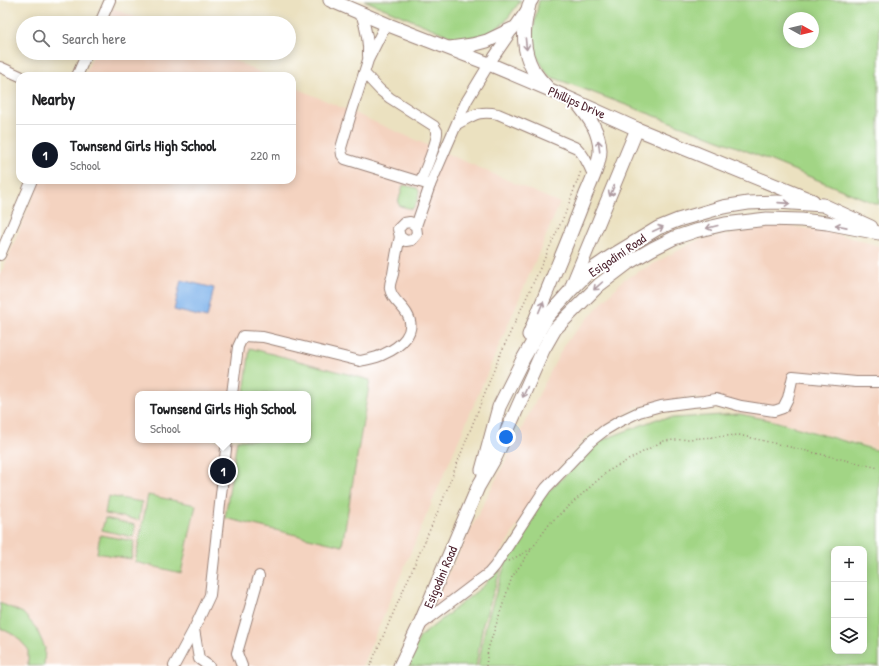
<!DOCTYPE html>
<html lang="en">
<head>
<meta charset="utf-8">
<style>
  :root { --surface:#fff; --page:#f2f2f2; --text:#202124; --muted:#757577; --line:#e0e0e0; --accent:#111827 }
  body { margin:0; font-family:"Patrick Hand",sans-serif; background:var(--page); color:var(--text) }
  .controls { position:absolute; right:12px; bottom:12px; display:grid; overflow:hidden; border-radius:8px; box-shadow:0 2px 10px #0003 }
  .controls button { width:36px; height:36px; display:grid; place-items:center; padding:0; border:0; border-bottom:1px solid var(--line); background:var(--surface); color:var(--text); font:20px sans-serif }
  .compass { position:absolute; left:783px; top:12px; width:36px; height:36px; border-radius:50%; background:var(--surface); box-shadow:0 2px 10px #0003; rotate:98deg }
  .you { position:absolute; left:506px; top:437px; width:14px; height:14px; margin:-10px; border:3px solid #fff; border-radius:50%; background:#1a73e8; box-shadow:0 0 0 6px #1a73e833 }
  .badge { display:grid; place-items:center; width:26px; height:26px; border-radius:50%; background:var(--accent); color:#fff; font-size:13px; font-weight:700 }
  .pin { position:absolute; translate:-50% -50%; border:2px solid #fff; box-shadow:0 1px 4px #0006 }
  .popup { position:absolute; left:135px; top:391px; width:176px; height:52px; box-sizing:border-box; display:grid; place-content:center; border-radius:8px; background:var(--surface); filter:drop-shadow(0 1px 3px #0005); font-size:13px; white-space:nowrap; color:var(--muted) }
  .popup b { font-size:15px; color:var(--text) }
  .popup::after { content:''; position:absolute; left:50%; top:100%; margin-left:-8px; border:8px solid transparent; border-top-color:var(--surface) }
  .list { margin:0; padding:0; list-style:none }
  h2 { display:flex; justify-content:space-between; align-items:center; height:52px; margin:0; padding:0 16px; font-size:17px }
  h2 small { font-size:13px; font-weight:400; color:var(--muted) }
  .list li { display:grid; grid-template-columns:26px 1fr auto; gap:12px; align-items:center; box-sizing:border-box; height:60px; padding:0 16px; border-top:1px solid var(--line) }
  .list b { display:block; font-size:15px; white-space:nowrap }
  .list p { margin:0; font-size:13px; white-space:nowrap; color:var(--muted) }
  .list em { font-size:13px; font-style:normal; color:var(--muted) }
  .icon { flex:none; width:22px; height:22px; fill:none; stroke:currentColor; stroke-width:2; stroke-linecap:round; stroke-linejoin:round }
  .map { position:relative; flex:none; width:879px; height:666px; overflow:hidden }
  .search { position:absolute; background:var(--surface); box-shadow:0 2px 10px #0003; left:16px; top:16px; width:280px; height:44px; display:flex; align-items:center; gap:10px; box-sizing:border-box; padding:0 14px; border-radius:22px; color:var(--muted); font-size:15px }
  .panel { position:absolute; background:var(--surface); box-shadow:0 2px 10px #0003; left:16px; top:72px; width:280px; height:112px; border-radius:12px }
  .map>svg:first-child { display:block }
</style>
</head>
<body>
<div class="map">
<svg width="879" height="666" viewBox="0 0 879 666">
  <rect width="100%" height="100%" fill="#fff"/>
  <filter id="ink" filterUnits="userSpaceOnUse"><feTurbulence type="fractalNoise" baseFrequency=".025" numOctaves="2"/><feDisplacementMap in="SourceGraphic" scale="8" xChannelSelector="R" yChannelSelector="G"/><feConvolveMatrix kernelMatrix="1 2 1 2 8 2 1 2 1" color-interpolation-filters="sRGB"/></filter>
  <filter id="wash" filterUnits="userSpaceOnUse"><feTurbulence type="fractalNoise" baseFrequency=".012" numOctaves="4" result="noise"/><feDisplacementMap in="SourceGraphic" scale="16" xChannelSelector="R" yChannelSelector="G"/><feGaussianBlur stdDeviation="0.9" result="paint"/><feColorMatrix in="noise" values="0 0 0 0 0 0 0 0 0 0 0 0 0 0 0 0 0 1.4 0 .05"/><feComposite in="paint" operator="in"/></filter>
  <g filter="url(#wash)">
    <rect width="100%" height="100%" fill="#ebe1c0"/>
    <!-- built -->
    <g fill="#f4d3c0" fill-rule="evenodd">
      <path d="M113 8 148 23H107Z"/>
      <path d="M94 53H217L269 76H84Z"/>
      <path d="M292 86 560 203 362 666H0V276L40 180H292ZM138 394H308V440H138Z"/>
      <path d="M780 225 827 231 879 246V449L774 420 736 412 693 397 638 407 586 437 537 493 483 582 418 633 565 343 623 280 698 240Z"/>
    </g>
    <!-- green -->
    <g fill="#a2d585" stroke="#767a58" fill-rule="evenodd">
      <path d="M364 0H521L504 23 485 35 457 39Z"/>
      <path d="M539 0H879V205L732 145 549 76 530 46ZM789 18H813V42H789Z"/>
      <path d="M403 185 417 188 419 191C419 196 417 205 412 209L400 206 398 203Z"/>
      <path d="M250 348 370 380 342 546 225 518 237 440H308V394H244Z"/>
      <path d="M740 414 774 421 879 451V666H478L486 624 510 549 541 499 600 441 657 419ZM834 549H864V651H834Z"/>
      <path d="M148 495 196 505 181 573 135 562Z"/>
      <path d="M108 496 142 502 139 520 105 514Z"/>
      <path d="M105 518 135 525 133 537 102 530Z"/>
      <path d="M100 535 134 541 131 559 97 553Z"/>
      <path d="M501 569 483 624 476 666H405L420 637 487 583 489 576Z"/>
      <path d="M0 603 23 613 36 628 45 648 44 666H28V649L16 636 0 628Z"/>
    </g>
    <!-- water -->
    <path fill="#7cb1ea" stroke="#63688a" d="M181 280 214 288 207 318 174 310Z"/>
  </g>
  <g filter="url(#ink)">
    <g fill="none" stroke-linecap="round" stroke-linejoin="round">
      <defs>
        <g id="minor">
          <path d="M361 13C366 28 369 41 368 56"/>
          <path d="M100 23 110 0"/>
          <path d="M386 24 368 60 364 73 380 90 390 98 434 126C435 128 436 129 437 131 438 140 424 173 420 182"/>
          <path d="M0 67 20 76"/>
          <path d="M364 73 351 114 341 148 342 155 345 159 430 185 416 226 417 234 412 240 406 241 400 237 398 229 404 223 410 222 416 226"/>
          <path d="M77 76 87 53"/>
          <path d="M457 124C474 115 479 110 498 114L577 148C585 156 589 165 593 175"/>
          <path d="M430 185 466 102 489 64 533 0"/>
          <path d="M0 255 32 180"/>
          <path d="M232 394 238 347 243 336 263 337 360 361C369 359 377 358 384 354 400 347 418 332 407 314 402 305 392 300 390 289 389 284 392 278 393 274 395 261 397 249 400 237"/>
          <path d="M419 626 489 573 495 566 541 495 546 488 591 441 605 430 620 421 639 412 661 406 692 402 704 401 716 399 741 406 774 411 783 408 788 398 793 376 856 382H879"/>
          <path d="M174 666 194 629"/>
          <path d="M209 666 199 659 194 629 210 595 227 440"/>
          <path d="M242 666 237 653 259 576"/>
        </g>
        <g id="major">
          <path d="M330 0 386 24 489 64 548 89 637 129 813 201"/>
          <path d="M529 5C523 26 522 50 533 70 537 76 542 82 547 87"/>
          <path d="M450 48 472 45 487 41 512 29"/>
          <path d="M572 286 637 129"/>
          <path d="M529 335C548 288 568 242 586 194 591 182 600 164 600 150 599 131 590 119 578 104"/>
          <path d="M482 470 499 407 523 359 547 317 570 291 591 270 610 257 658 228 678 220 723 207 748 203 777 202 823 205 871 227"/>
          <path d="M400 666 419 626 478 487 496 456 543 350 555 329 599 285 628 263 652 249 674 238 695 231 725 224 767 219 801 220 827 223 879 233"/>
        </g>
      </defs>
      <!-- minor casing -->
      <use href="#minor" stroke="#9a8076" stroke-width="12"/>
      <!-- major casing -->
      <use href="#major" stroke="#9a8076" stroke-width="15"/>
      <!-- path -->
      <g stroke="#9a8076" stroke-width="1.5" stroke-dasharray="1 3" stroke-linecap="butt">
        <path d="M509 561 531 549"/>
        <path d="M370 666 442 502 499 357 565 214 581 171"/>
        <path d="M486 666 488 649 512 577 550 523 608 471 663 441 739 435 879 468"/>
      </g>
      <!-- minor -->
      <use href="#minor" stroke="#fff" stroke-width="10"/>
      <!-- major -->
      <use href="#major" stroke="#fff" stroke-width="13"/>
    </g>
    <!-- one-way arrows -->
    <defs><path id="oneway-shaft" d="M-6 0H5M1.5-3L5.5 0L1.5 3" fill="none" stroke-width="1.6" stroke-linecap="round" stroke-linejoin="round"/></defs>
    <g stroke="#ae9aa0">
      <use href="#oneway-shaft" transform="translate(526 44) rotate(84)"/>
      <use href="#oneway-shaft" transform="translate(599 146) rotate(-97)"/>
      <use href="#oneway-shaft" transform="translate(612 191) rotate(113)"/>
      <use href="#oneway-shaft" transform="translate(784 203) rotate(4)"/>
      <use href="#oneway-shaft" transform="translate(841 226) rotate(-169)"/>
      <use href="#oneway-shaft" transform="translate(712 227) rotate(166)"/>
      <use href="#oneway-shaft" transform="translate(658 229) rotate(-25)"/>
      <use href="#oneway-shaft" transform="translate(598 286) rotate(138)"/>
      <use href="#oneway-shaft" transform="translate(541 307) rotate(-67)"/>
      <use href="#oneway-shaft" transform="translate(525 392) rotate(114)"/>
    </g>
  </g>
  <g text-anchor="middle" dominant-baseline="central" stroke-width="4" stroke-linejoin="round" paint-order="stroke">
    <!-- street labels -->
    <g font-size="13" fill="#4a1f2b" stroke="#fff">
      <text transform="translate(577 102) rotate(24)">Phillips Drive</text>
      <text transform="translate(617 255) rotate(-34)">Esigodini Road</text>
      <text transform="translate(440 577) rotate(-67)">Esigodini Road</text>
    </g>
  </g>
</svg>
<div class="controls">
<button>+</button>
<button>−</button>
<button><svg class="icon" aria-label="layers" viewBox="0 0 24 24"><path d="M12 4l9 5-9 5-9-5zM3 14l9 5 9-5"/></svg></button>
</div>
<svg class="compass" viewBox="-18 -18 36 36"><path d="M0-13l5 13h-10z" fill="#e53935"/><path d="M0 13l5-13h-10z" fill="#757577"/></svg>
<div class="you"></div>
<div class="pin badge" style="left:223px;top:471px">1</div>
<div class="popup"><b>Townsend Girls High School</b>School</div>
<div class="search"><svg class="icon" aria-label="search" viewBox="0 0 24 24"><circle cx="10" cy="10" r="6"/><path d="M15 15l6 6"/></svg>Search here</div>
<section class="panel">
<h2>Nearby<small></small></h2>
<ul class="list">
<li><span class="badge">1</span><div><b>Townsend Girls High School</b><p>School</p></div><em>220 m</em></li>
</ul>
</section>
</div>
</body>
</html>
